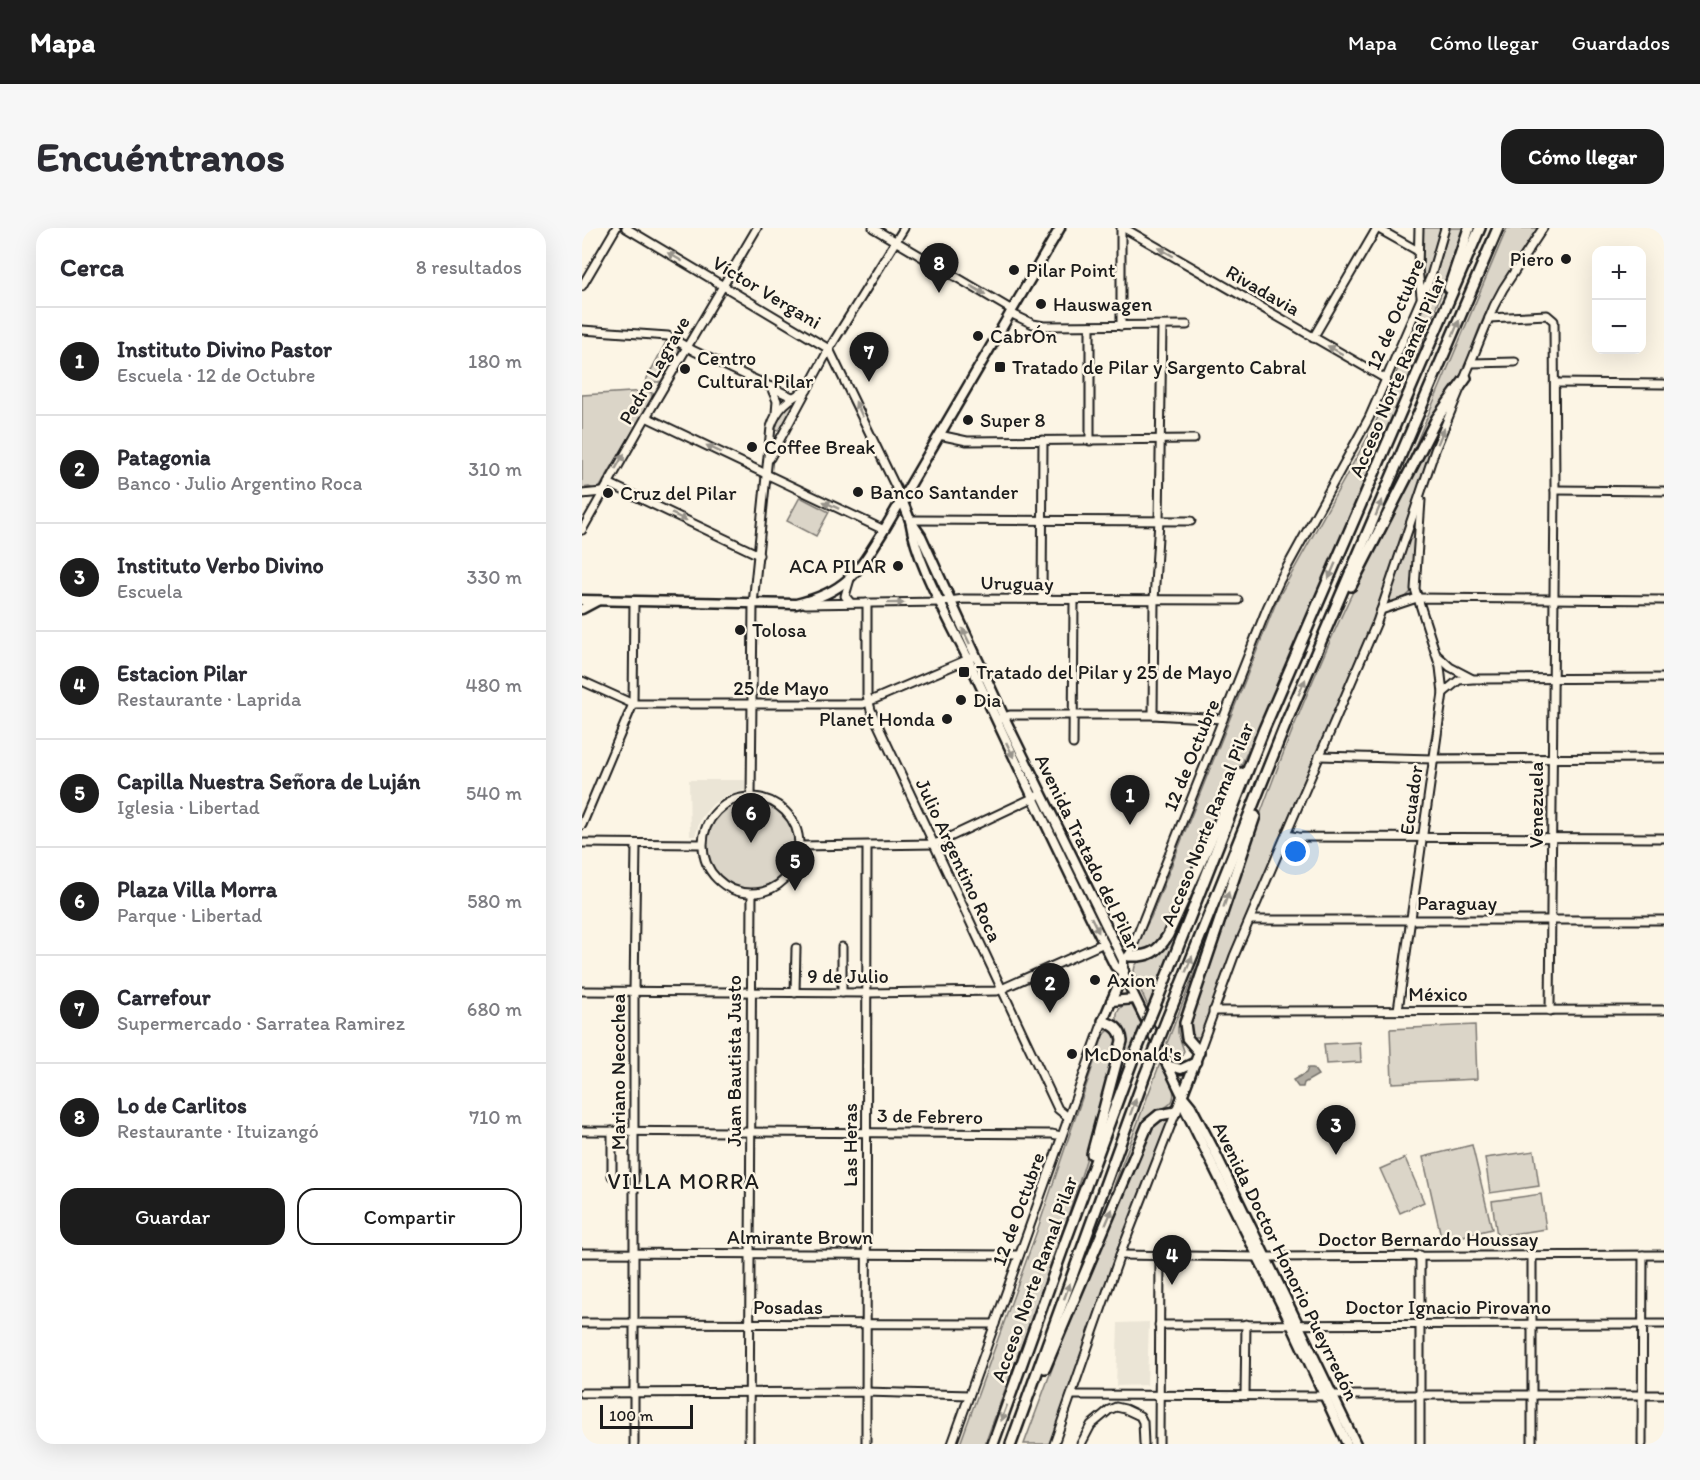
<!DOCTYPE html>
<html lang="es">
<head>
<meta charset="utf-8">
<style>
  :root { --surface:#fff; --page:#f7f7f7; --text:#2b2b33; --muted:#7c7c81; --line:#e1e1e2; --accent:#1c1c1c }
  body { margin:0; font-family:Itim,sans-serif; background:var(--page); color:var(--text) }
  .controls { position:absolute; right:18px; top:18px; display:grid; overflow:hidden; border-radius:12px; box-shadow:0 6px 24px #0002 }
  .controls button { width:54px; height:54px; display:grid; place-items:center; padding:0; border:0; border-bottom:2px solid var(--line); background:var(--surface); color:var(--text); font:30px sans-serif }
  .scale { position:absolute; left:18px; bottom:15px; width:93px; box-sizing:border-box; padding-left:6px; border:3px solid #1c1c1c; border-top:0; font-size:16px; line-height:21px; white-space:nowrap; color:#1c1c1c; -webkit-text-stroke:4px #fcf5e5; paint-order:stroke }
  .you { position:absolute; left:714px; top:624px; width:21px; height:21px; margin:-15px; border:4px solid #fff; border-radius:50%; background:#1a73e8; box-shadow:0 0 0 9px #1a73e833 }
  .badge { display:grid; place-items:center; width:39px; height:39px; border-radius:50%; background:var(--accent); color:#fff; font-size:20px; font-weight:700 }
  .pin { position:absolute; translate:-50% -50px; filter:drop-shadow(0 2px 3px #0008) }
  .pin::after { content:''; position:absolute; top:32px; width:21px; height:18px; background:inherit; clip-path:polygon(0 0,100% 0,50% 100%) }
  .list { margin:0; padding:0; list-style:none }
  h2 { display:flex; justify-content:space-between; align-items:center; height:78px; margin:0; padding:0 24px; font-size:26px }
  h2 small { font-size:20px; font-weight:400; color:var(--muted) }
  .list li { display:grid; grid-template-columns:39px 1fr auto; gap:18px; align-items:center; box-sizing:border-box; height:108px; padding:0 24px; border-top:2px solid var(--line) }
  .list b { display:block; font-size:22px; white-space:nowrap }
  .list p { margin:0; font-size:20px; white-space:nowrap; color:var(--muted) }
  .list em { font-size:20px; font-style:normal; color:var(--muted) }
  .actions { display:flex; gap:12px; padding:18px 24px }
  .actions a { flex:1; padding:14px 0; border:2px solid var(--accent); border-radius:18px; text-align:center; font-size:21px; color:var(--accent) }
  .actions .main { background:var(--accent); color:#fff }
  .map { position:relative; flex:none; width:1082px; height:1216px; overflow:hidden; border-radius:18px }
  header { display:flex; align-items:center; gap:36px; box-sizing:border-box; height:84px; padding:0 30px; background:var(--accent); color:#fff }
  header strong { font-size:28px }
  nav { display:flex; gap:33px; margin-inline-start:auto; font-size:21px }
  .intro { display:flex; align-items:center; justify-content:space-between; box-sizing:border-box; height:144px; padding:0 36px }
  h1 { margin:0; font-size:42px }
  .button { padding:15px 27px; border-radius:18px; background:var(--accent); color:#fff; font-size:21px; font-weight:700 }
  main { display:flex; gap:36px; padding:0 36px }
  aside { flex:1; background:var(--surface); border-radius:18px; box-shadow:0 6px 24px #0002 }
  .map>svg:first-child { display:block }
</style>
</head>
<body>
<header>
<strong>Mapa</strong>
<nav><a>Mapa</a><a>Cómo llegar</a><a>Guardados</a></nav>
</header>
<div class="intro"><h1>Encuéntranos</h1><a class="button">Cómo llegar</a></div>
<main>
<aside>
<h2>Cerca<small>8 resultados</small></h2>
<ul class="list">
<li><span class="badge">1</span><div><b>Instituto Divino Pastor</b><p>Escuela · 12 de Octubre</p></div><em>180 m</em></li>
<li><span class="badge">2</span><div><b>Patagonia</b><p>Banco · Julio Argentino Roca</p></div><em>310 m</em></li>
<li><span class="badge">3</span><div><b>Instituto Verbo Divino</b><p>Escuela</p></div><em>330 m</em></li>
<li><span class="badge">4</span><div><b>Estacion Pilar</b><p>Restaurante · Laprida</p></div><em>480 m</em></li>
<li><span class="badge">5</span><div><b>Capilla Nuestra Señora de Luján</b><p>Iglesia · Libertad</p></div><em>540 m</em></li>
<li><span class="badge">6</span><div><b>Plaza Villa Morra</b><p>Parque · Libertad</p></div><em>580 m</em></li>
<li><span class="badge">7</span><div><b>Carrefour</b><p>Supermercado · Sarratea Ramirez</p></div><em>680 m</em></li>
<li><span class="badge">8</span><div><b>Lo de Carlitos</b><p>Restaurante · Ituizangó</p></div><em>710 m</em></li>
</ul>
<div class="actions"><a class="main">Guardar</a><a>Compartir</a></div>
</aside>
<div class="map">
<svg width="1082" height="1216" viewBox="0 0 1082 1216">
  <rect width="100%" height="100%" fill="#fcf5e5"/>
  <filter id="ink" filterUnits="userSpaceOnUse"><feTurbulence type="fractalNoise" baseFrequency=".0167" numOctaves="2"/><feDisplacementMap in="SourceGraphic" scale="12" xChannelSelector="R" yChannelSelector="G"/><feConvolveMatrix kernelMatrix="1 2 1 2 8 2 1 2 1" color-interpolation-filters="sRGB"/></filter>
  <g filter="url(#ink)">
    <!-- built -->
    <g fill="#ebe5d6">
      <path d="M107 552H163V562L143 568 131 576 119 590 113 608H108Z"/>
      <path d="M567 1094 565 1157 534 1158 536 1095Z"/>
    </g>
    <!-- green -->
    <g fill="#dbd5c8" stroke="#7c7872" stroke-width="1.5">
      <path d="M841 0H861L844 57 841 56Z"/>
      <path d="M868 0H884C816 184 740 366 656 544 644 570 631 596 620 622 606 656 594 690 574 720L558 724 555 721 558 710 569 689 695 372 793 196 852 54Z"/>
      <path d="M925 0H956C936 29 917 56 902 89 892 110 887 133 876 155L813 265Z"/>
      <path d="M85 112 96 119 97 123 79 154H63Z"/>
      <path d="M65 163 70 165V171L18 259 14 262 7 259 0 260V167Z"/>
      <path d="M209 176 212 178 201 201 195 202 193 199 196 189Z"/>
      <path d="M858 194 860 196 844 236 798 378 707 588 621 805 618 809H610L606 803V797C651 659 698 521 759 389 789 323 825 259 858 194Z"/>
      <path d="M218 269 247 284 234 308 205 293Z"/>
      <path d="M832 303 835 304 831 360C827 368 817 375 807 375L805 371 830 304Z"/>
      <circle cx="169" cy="617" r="44"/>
      <path d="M621 639 568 783 555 754 552 743 553 738 556 734 576 726 586 712Z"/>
      <path d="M622 720 596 799V805L602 823 599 828 595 829 590 826 585 815Z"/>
      <path d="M543 776 550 778 561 799 516 918 541 805C535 794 530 784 543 776Z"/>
      <path d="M893 797 895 851 810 855 808 801Z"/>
      <path d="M527 802 534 805C540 819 527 855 522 871 490 988 445 1102 403 1216H378L455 1003 521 808Z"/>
      <path d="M778 814 779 834 744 836 742 816Z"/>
      <path d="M578 835C584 847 602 869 584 879 576 884 570 885 563 892L512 1018 533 955Z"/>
      <path d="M576 890H585L587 896 470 1216H442L487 1095 565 904Z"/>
      <path d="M890 917 910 1001 860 1013 841 929Z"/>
      <path d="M952 923 957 958 908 965 903 930Z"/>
      <path d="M823 930 842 974 818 985 798 941Z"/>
      <path d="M959 966 964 1001 915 1008 910 973Z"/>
    </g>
    <!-- water -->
    <path fill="#b0aba1" stroke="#75726c" stroke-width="1.5" d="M726 840H731L736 847 722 855 721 859H716L711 852 724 845Z"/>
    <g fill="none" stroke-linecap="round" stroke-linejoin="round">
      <!-- stream -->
      <g stroke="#75726c" stroke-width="1.5">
        <path d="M848 517 857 464"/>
        <path d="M857 523 861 526H966"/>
        <path d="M976 526H1082"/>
      </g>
      <defs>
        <g id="minor">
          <path d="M44 0 247 121 320 272"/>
          <path d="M291 0 430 82"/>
          <path d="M539 0V98"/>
          <path d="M542 0 804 151"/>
          <path d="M795 0 836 23"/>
          <path d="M837 0 836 41 839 68"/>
          <path d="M0 58 34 0"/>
          <path d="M428 85 451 96 462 98 605 97"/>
          <path d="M907 90 965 87 972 93 973 262 968 783"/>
          <path d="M0 102 86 108 112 123 210 169"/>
          <path d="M731 110 795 0"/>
          <path d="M890 135 933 134"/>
          <path d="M973 155 1082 156"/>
          <path d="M189 159 195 173 194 185"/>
          <path d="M64 189 302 302"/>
          <path d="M357 207 385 213 612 211"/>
          <path d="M508 213V98"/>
          <path d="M188 230 247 121 322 0"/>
          <path d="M26 255 177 327"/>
          <path d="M973 262 1082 263"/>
          <path d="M0 266 20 264"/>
          <path d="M328 292 609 293"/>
          <path d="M0 302 64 189 175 0"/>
          <path d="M268 351 263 368 268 374"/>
          <path d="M460 371 461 212"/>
          <path d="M285 375V467L289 482 476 881 486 889"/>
          <path d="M224 376 359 374 382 371 656 372"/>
          <path d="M799 382 835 370 1082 372"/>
          <path d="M856 428 868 439 889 450"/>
          <path d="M0 453 51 476H281L389 430"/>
          <path d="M861 465 877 452 891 451 1082 450"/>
          <path d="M571 487 572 372 577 293 580 98"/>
          <path d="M419 490 428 487H571L641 491"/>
          <path d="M491 516 492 372"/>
          <path d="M737 528 851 531 1082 530"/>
          <path d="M169 568 171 376 189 199C195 180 207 170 225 162"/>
          <circle cx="169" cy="617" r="48"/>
          <path d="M0 597 51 476 52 373"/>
          <path d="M704 607 716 609 1082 610"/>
          <path d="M0 615 120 616"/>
          <path d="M218 618 353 616 455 568"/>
          <path d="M668 692H1082"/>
          <path d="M260 719V765"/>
          <path d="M547 728 685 380 698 352 787 190 849 48 863 0"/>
          <path d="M0 763 285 765 415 763 522 715"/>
          <path d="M213 765 214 720"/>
          <path d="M816 782 861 465 858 439 833 361 839 272"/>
          <path d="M631 783 1082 782"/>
          <path d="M617 824 652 728 795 394 853 222 912 78 921 61 961 0"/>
          <path d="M0 903 470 906 479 908"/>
          <path d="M30 948V903"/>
          <path d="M0 1025 437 1027"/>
          <path d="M950 1026V1216"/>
          <path d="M538 1027 675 1029 1082 1027"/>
          <path d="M0 1095 413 1096"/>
          <path d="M577 1097 1082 1096"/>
          <path d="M0 1165 284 1164 387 1167"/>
          <path d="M490 1167 742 1168"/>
          <path d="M663 1167 664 1096"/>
          <path d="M750 1167H1082"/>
          <path d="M52 1216V764L54 616"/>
          <path d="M167 1216 170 666"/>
          <path d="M284 1216 285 618"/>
          <path d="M370 1216 521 793"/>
          <path d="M472 1216 538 1027 594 884"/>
          <path d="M499 1216 509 1197 527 1182 534 1179 543 1181 558 1188 561 1194 562 1216"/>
          <path d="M577 1216 578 1028"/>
          <path d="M838 1216V1027"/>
          <path d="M1060 1216 1061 1027"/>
        </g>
        <g id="major">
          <path d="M320 272 328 292 339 308 422 489 541 732V745"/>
          <path d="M328 292C335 337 366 389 386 431 434 534 482 637 533 738L541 745 600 867 609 878 631 920 774 1216"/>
          <path d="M0 372 214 376C265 364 276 344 302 302L478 0"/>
          <path d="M0 381 15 373"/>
          <path d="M529 773 553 771"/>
          <path d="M521 793 542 743"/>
          <path d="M585 837 599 841 614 834"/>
          <path d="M601 870 603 881 709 1096 765 1216"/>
          <path d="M594 884 617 824"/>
        </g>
        <g id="highway">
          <path d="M867 60 887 0"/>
          <path d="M769 358 855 190 884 150"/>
          <path d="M547 728C567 729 576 724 586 707L659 545"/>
          <path d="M576 770 682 501 898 0"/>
          <path d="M585 791 704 495 916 0"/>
          <path d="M617 824 605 810 603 795 673 588"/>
          <path d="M510 926 540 813C539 801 532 797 521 793"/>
          <path d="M463 1140 566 896 577 887 594 884"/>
          <path d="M411 1216 484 1012 551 831"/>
          <path d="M429 1216 563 847"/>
        </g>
      </defs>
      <!-- minor casing -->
      <use href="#minor" stroke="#1c1c1c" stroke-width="11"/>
      <!-- major casing -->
      <use href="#major" stroke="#1c1c1c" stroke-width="13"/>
      <!-- highway casing -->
      <use href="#highway" stroke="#1c1c1c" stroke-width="14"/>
      <!-- minor -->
      <use href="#minor" stroke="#fcf5e5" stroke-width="7"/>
      <!-- major -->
      <use href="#major" stroke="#fcf5e5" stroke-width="8"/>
      <!-- highway -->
      <use href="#highway" stroke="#fcf5e5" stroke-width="9"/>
      <defs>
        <g id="highway-bridge">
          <path d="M551 831 576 770"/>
          <path d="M563 847 585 791"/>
        </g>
      </defs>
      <!-- highway-bridge casing -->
      <use href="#highway-bridge" stroke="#1c1c1c" stroke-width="14" stroke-linecap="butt"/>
      <!-- highway-bridge -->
      <use href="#highway-bridge" stroke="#fcf5e5" stroke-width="9"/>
    </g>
    <!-- one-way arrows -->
    <defs><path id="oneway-solid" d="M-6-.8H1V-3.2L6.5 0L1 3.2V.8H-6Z" transform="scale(1.5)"/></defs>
    <g fill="#97938b">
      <use href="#oneway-solid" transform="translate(584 24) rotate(-150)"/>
      <use href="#oneway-solid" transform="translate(93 29) rotate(-150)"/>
      <use href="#oneway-solid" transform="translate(396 62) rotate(30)"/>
      <use href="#oneway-solid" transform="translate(874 100) rotate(-67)"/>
      <use href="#oneway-solid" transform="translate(753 122) rotate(-151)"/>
      <use href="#oneway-solid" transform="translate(277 181) rotate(-115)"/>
      <use href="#oneway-solid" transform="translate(859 208) rotate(-67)"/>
      <use href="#oneway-solid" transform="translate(132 221) rotate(-154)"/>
      <use href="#oneway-solid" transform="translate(38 233) rotate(-60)"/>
      <use href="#oneway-solid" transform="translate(249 277) rotate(-155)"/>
      <use href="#oneway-solid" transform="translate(797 280) rotate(-67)"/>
      <use href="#oneway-solid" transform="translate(97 289) rotate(25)"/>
      <use href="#oneway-solid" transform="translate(750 343) rotate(113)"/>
      <use href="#oneway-solid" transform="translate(314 375) rotate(-1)"/>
      <use href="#oneway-solid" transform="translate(384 408) rotate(-116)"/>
      <use href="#oneway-solid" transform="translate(720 459) rotate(-66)"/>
      <use href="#oneway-solid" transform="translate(428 522) rotate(64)"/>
      <use href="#oneway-solid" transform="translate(644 672) rotate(-71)"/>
      <use href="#oneway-solid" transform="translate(513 697) rotate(64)"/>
      <use href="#oneway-solid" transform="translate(607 736) rotate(-68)"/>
      <use href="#oneway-solid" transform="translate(551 879) rotate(-70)"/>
      <use href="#oneway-solid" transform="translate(527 989) rotate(-67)"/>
      <use href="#oneway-solid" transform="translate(485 1063) rotate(-70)"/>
      <use href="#oneway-solid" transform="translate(422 1185) rotate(110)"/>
    </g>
  </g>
  <!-- markers -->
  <g fill="#1c1c1c" stroke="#fcf5e5" stroke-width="2">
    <circle cx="984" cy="31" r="6"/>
    <circle cx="432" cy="42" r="6"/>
    <circle cx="459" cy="76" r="6"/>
    <circle cx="396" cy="108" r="6"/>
    <rect x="412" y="133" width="12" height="12" rx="3"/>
    <circle cx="103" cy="141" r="6"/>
    <circle cx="386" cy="192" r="6"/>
    <circle cx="170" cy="219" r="6"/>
    <circle cx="276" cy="264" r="6"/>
    <circle cx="26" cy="265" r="6"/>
    <circle cx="316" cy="338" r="6"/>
    <circle cx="158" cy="402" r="6"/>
    <rect x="376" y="438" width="12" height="12" rx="3"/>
    <circle cx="379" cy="472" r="6"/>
    <circle cx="365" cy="491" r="6"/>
    <circle cx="513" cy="752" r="6"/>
    <circle cx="490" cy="826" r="6"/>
  </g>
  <g text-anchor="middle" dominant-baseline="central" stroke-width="5" stroke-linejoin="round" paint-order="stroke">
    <!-- poi labels -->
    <g font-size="20" fill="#1c1c1c" stroke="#fcf5e5" text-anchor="start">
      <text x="972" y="31" text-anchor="end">Piero</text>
      <text x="444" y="42">Pilar Point</text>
      <text x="471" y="76">Hauswagen</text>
      <text x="408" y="108">CabrÓn</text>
      <text x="115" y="130">Centro<tspan x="115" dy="23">Cultural Pilar</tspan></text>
      <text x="430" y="139">Tratado de Pilar y Sargento Cabral</text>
      <text x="398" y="192">Super 8</text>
      <text x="182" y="219">Coffee Break</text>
      <text x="288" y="264">Banco Santander</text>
      <text x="38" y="265">Cruz del Pilar</text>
      <text x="304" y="338" text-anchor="end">ACA PILAR</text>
      <text x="170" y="402">Tolosa</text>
      <text x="394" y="444">Tratado del Pilar y 25 de Mayo</text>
      <text x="391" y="472">Dia</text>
      <text x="353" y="491" text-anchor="end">Planet Honda</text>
      <text x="525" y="752">Axion</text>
      <text x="502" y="826">McDonald's</text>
    </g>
    <!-- street labels -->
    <g font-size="20" fill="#1c1c1c" stroke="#fcf5e5">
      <text transform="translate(681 62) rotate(30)">Rivadavia</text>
      <text transform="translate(185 64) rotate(31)">Víctor Vergani</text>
      <text transform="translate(813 86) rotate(-67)">12 de Octubre</text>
      <text transform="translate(72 142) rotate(-60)">Pedro Lagrave</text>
      <text transform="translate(815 148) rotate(-67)">Acceso Norte Ramal Pilar</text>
      <text transform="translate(435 355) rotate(1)">Uruguay</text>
      <text x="199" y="460">25 de Mayo</text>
      <text transform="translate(609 527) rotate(-68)">12 de Octubre</text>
      <text transform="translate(829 572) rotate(-82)">Ecuador</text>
      <text transform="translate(954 577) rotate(-90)">Venezuela</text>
      <text transform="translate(625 596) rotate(-68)">Acceso Norte Ramal Pilar</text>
      <text transform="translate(506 624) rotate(64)">Avenida Tratado del Pilar</text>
      <text transform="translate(377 632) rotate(65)">Julio Argentino Roca</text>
      <text x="875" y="675">Paraguay</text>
      <text x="266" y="748">9 de Julio</text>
      <text x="856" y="766">México</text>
      <text transform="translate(152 833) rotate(-90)">Juan Bautista Justo</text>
      <text transform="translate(36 844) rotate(-90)">Mariano Necochea</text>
      <text transform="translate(348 888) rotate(1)">3 de Febrero</text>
      <text transform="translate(268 917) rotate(-90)">Las Heras</text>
      <text transform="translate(436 981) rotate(-70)">12 de Octubre</text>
      <text x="218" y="1009">Almirante Brown</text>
      <text x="846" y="1011">Doctor Bernardo Houssay</text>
      <text transform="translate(704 1033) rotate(64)">Avenida Doctor Honorio Pueyrredón</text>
      <text transform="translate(452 1051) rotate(-70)">Acceso Norte Ramal Pilar</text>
      <text x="206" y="1079">Posadas</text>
      <text x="866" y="1079">Doctor Ignacio Pirovano</text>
    </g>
    <!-- quarter labels -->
    <g font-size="22" letter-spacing="1.5" fill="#1c1c1c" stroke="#fcf5e5">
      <text x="102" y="953">VILLA MORRA</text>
    </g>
  </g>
</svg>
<div class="controls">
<button>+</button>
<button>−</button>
</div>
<div class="scale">100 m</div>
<div class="you"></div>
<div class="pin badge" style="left:548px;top:597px">1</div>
<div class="pin badge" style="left:468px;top:785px">2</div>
<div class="pin badge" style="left:754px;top:927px">3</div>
<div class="pin badge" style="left:590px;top:1057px">4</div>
<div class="pin badge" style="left:213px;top:663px">5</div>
<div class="pin badge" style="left:169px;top:615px">6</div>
<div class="pin badge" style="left:287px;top:154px">7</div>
<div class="pin badge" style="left:357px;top:65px">8</div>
</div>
</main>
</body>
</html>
